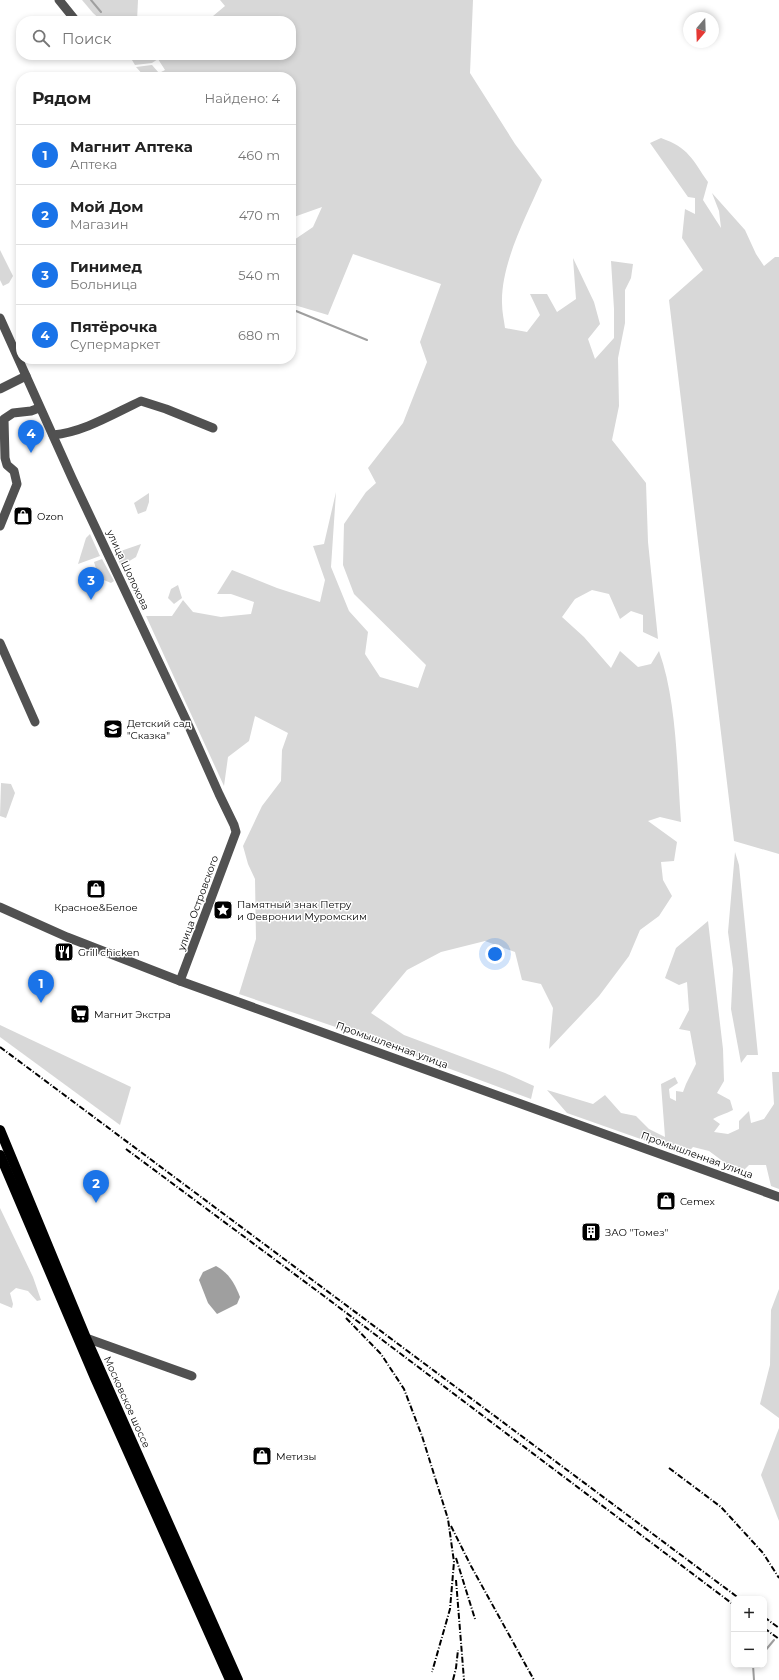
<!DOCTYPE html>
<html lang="ru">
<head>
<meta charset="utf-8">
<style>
  :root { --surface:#fff; --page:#f2f2f2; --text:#222; --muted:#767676; --line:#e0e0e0; --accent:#1a73e8 }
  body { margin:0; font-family:Montserrat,sans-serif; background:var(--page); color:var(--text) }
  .controls { position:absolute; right:12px; bottom:12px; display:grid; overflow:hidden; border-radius:8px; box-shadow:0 2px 6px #0003 }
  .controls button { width:36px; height:36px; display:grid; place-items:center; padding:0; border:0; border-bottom:1px solid var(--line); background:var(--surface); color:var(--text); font:20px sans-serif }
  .compass { position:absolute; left:683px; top:12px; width:36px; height:36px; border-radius:50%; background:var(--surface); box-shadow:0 2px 6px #0003; rotate:199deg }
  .you { position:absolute; left:495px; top:954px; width:14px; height:14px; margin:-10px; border:3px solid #fff; border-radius:50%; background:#1a73e8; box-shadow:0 0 0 6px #1a73e833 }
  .badge { display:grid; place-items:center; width:26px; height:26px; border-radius:50%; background:var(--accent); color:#fff; font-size:13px; font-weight:700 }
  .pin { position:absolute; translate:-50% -33px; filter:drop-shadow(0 1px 2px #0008) }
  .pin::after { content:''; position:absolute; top:21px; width:14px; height:12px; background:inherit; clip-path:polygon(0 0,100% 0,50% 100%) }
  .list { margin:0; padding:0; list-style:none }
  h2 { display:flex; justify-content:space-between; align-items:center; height:52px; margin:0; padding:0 16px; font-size:17px }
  h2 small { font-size:13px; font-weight:400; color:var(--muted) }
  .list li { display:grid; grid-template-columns:26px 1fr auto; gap:12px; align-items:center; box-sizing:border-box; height:60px; padding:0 16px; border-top:1px solid var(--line) }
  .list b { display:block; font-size:15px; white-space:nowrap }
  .list p { margin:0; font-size:13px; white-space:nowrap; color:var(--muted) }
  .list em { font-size:13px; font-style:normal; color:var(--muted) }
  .icon { flex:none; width:22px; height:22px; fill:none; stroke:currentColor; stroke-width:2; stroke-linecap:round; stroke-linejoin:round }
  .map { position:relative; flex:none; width:779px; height:1680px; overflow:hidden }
  .search { position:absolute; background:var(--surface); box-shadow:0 2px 6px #0003; left:16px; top:16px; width:280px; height:44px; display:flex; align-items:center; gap:10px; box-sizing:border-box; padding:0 14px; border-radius:16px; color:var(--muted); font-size:15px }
  .panel { position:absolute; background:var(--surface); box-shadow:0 2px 6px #0003; left:16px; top:72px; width:280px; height:292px; border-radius:16px }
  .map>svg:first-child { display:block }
</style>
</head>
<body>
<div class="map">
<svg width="779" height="1680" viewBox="0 0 779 1680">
  <rect width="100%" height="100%" fill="#fff"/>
  <!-- green -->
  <g fill="#d8d8d8">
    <path d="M82 0H138L137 21H102L93 13Z"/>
    <path d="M220 0H473L470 73 515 144 542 180C526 217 501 263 502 303 502 312 504 320 505 328L527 332 540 315 530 294H547L557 312 576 299 573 258 594 302 600 324 588 339 595 359 614 338V309L611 261 633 264 631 278 625 290V323L618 358 619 406 612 440 646 483 648 542 658 639 643 632V615L631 611 620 619 609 594 592 590 575 599 562 617 584 637 611 668 620 651 638 667 651 664 659 651C677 701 677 769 681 822L660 817 648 821 677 842 674 861 661 862 663 880 672 896 659 916 640 930 629 956 599 996 549 1049 553 1008 541 984 522 980 515 952 485 941 441 952 407 970 371 1013 404 1035 505 1073 534 1086 531 1099 359 1035 239 994 256 939 255 879 248 864 243 846 262 806 281 781 282 750 288 733 255 716 249 741 228 757 224 786 146 616H172L183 600 193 612 221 617 251 614 254 602 231 594H217L232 570 277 588 320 602 325 580 313 546 324 544 336 492 331 567 349 611 368 632 365 654 380 677 418 688 426 665 354 594 343 565 344 524 366 492 376 483 368 468 403 423 427 362 420 342 441 284 353 254 328 315 291 304V242L313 227 322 207 291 218V77H145L136 67 152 65 159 73 165 70 158 59 152 63 135 65 129 55H161L162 57 164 55H291V21H207L225 6Z"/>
    <path d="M661 138C689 148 692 159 708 182L703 200 721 228 719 211 712 193 745 230 756 254 764 266 775 257H779V854L734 841 669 300 703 270 682 238 685 209 695 214V198L688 197 650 143Z"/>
    <path d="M0 250 13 276 9 283 3 286 0 280Z"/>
    <path d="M149 493V502L146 511 138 514 134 503Z"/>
    <path d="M90 534 100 556 78 564 86 538Z"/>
    <path d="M141 544 136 557 121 566 115 553Z"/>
    <path d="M102 559 114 581 111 583 99 578 94 562Z"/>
    <path d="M178 585 182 598 174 604 168 598 171 589Z"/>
    <path d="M1 783 11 784 15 793 6 818 0 816Z"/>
    <path d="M735 852 739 865 758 1055H747L741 1063 731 1009 733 969 728 932Z"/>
    <path d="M708 921 723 1049 724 1081 717 1093 730 1100 733 1110C726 1114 719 1115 713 1119L720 1124 714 1132 728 1134 739 1129V1121L749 1111 751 1123 764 1119 774 1104 772 1072H779V1189L771 1186 766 1165H749L742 1172 728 1165 709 1151 693 1147 686 1155 567 1113 547 1090 593 1104 605 1095 621 1113 636 1116 649 1129 665 1137 661 1084 675 1077 678 1083 669 1089 670 1098 676 1101V1091L683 1092 686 1084 696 1064 690 1031 679 1029 689 1010 687 982 679 985 665 978 676 948Z"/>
    <path d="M0 1025 131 1087 120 1125 0 1037Z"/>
    <path d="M0 1208 33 1277 41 1300 37 1301 28 1291 16 1288 10 1293 13 1304 12 1308 0 1303Z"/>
    <path d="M779 1289V1418L760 1404 770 1365 771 1310Z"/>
    <path d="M779 1428V1521L761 1475Z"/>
  </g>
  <!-- water -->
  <path fill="#9f9f9f" d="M216 1266C229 1273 235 1284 240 1297L237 1304 217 1314 208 1303 199 1280 203 1272Z"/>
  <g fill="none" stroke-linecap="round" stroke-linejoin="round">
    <!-- stream -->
    <g stroke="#9f9f9f" stroke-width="2">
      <path d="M91 0 101 12"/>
      <path d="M291 308 296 311 367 340"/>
      <path d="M764 1652 774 1640"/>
      <path d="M753 1665 754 1680"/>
    </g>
    <!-- minor -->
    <g stroke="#515151" stroke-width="9">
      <path d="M59 0 76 21"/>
      <path d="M0 318 72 478 187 722 219 794 234 825 236 832 180 981"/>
      <path d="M0 389 26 376"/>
      <path d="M53 435C84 432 113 414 141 401L166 409 213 428"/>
      <path d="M0 526 17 484 14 471 7 465 5 458 4 419 13 413 31 411 39 408"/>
      <path d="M0 643 35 722"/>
      <path d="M0 907 67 937 180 981 779 1197"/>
      <path d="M82 1339 86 1338 192 1376"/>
    </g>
    <!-- major -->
    <g stroke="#000" stroke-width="10">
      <path d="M0 1130 86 1338 238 1680"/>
      <path d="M0 1155 95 1378 230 1680"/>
    </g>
    <!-- rail -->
    <g stroke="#000" stroke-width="2" stroke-dasharray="6 2 1 2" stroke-linecap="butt">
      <path d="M0 1047 740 1599"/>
      <path d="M126 1149 324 1296 734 1605"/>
      <path d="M346 1318 381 1354 404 1389 422 1436 448 1519 454 1562 450 1609 432 1672"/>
      <path d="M669 1468 721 1507 763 1553 779 1578"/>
      <path d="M451 1526 471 1566 534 1680"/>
      <path d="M456 1558 475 1619"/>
      <path d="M456 1580 464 1680"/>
      <path d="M764 1617 779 1628"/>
      <path d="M764 1628 779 1639"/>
      <path d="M453 1680 456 1668 458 1650"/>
    </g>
  </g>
  <!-- icons -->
  <defs>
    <symbol id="shop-square" viewBox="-11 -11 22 22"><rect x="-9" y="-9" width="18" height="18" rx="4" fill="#000" stroke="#fff"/><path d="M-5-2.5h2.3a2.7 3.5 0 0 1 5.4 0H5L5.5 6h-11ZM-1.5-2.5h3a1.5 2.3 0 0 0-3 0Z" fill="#fff"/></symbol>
    <symbol id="school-square" viewBox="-11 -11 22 22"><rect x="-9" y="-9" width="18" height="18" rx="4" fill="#000" stroke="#fff"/><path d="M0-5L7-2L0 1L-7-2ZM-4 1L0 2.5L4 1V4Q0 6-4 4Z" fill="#fff"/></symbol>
    <symbol id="sight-square" viewBox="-11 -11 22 22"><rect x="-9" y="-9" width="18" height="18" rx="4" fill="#000" stroke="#fff"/><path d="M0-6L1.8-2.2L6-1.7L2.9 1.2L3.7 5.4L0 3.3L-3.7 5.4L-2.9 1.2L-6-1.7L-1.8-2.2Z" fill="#fff"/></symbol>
    <symbol id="restaurant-square" viewBox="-11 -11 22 22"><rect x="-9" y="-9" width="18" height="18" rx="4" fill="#000" stroke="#fff"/><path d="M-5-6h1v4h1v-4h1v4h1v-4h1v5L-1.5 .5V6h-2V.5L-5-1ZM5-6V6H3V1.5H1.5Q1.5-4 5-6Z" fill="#fff"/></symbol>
    <symbol id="supermarket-square" viewBox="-11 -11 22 22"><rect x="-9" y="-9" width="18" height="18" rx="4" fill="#000" stroke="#fff"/><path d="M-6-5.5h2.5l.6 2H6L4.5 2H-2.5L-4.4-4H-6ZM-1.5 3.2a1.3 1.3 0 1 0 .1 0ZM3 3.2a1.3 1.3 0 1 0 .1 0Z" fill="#fff"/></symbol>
    <symbol id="building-square" viewBox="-11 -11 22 22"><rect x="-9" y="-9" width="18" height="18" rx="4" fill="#000" stroke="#fff"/><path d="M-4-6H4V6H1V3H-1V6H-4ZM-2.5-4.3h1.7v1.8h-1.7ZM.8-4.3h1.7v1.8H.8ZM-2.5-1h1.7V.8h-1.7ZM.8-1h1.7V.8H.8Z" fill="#fff"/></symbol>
  </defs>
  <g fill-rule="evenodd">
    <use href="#shop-square" x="12" y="505" width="22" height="22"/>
    <use href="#school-square" x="102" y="718" width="22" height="22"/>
    <use href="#shop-square" x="85" y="878" width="22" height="22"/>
    <use href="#sight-square" x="212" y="899" width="22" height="22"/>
    <use href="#restaurant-square" x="53" y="941" width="22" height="22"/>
    <use href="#supermarket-square" x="69" y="1003" width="22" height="22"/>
    <use href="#shop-square" x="655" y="1190" width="22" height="22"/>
    <use href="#building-square" x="580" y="1221" width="22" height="22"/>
    <use href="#shop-square" x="251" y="1445" width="22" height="22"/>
  </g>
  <g text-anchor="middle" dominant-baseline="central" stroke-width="3" stroke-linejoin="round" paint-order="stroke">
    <!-- poi labels -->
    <g font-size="10" fill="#000" stroke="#fff" text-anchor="start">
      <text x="37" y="516">Ozon</text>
      <text x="127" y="723">Детский сад<tspan x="127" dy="12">"Сказка"</tspan></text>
      <text x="237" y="904">Памятный знак Петру<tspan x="237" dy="12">и Февронии Муромским</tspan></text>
      <text x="96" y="907" text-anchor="middle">Красное&amp;Белое</text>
      <text x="78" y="952">Grill chicken</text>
      <text x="94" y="1014">Магнит Экстра</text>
      <text x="680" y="1201">Cemex</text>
      <text x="605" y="1232">ЗАО "Томез"</text>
      <text x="276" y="1456">Метизы</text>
    </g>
    <!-- street labels -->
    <g font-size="10" fill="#000" stroke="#fff">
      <text transform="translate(128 570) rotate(65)">улица Шолохова</text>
      <text transform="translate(198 903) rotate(-70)">улица Островского</text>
      <text transform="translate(392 1045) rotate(20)">Промышленная улица</text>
      <text transform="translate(697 1155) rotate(20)">Промышленная улица</text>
      <text transform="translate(127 1402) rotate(66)">Московское шоссе</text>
    </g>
  </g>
</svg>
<div class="controls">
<button>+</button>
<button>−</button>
</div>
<svg class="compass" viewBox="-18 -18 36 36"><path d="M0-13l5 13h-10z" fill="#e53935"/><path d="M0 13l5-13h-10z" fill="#767676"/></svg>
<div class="you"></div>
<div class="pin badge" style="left:41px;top:1003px">1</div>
<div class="pin badge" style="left:96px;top:1203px">2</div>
<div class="pin badge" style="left:91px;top:600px">3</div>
<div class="pin badge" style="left:31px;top:453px">4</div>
<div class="search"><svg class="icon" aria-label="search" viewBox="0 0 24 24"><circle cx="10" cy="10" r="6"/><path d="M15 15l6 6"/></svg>Поиск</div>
<section class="panel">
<h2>Рядом<small>Найдено: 4</small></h2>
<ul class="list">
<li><span class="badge">1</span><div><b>Магнит Аптека</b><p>Аптека</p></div><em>460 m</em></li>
<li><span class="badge">2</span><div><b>Мой Дом</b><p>Магазин</p></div><em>470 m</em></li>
<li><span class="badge">3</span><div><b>Гинимед</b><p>Больница</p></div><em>540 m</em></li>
<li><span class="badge">4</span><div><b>Пятёрочка</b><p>Супермаркет</p></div><em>680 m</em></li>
</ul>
</section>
</div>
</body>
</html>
